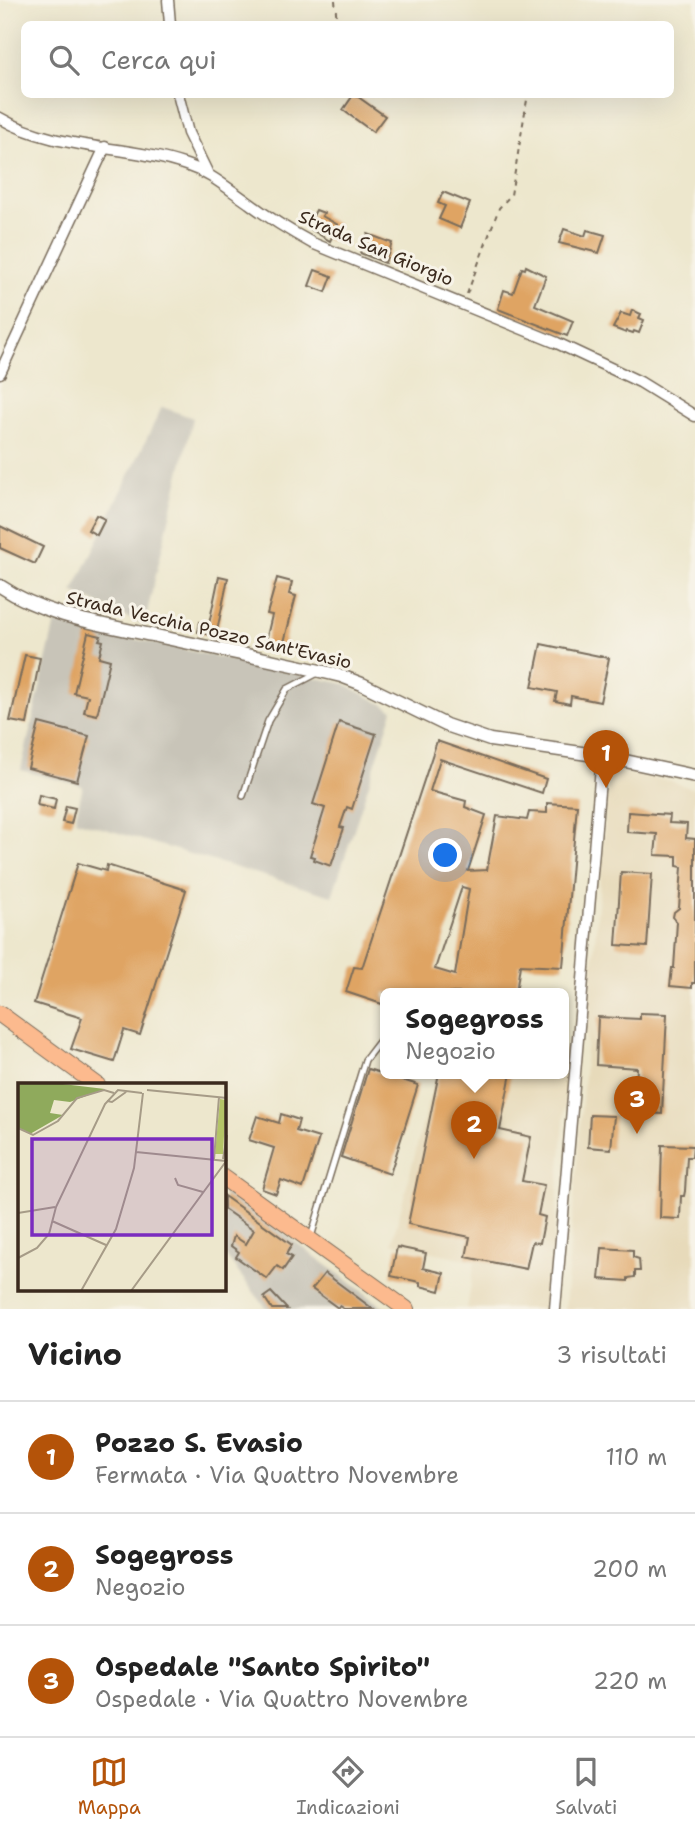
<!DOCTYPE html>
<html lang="it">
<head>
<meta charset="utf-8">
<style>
  :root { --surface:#fff; --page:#f2f2f2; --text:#222; --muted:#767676; --line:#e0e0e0; --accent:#b45309 }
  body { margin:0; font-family:"Shantell Sans",sans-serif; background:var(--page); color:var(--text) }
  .you { position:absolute; left:446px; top:856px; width:24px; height:24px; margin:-18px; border:5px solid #fff; border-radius:50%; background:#1a73e8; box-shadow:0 0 0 10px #1a73e833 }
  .badge { display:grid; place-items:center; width:46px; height:46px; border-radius:50%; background:var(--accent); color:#fff; font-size:23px; font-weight:700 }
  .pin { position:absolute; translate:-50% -58px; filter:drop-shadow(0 2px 4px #0008) }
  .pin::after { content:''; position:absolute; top:37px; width:24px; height:21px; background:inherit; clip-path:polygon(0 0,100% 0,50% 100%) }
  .popup { position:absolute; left:380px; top:988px; width:189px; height:91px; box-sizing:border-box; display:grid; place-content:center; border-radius:10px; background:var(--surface); filter:drop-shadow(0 2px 5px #0005); font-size:23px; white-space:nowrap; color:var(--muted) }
  .popup b { font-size:26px; color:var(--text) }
  .popup::after { content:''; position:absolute; left:50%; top:100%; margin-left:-14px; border:14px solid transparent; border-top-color:var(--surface) }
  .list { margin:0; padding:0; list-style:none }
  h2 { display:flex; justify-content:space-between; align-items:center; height:91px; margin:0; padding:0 28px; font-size:30px }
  h2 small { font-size:23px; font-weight:400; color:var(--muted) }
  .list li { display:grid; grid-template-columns:46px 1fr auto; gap:21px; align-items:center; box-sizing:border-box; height:112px; padding:0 28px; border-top:2px solid var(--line) }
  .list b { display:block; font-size:26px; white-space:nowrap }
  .list p { margin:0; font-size:23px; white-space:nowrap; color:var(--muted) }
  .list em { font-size:23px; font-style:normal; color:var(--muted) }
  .icon { flex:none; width:38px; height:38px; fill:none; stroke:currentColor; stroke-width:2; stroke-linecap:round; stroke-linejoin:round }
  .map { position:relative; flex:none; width:695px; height:1309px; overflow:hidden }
  .search { position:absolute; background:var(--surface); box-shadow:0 7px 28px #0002; left:21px; right:21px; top:21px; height:77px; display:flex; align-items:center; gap:18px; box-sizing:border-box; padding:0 24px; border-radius:10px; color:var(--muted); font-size:26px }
  .sheet { height:427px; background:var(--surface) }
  nav { display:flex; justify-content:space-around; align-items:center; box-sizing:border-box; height:98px; border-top:2px solid var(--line); background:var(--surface); font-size:19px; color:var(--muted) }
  nav a { display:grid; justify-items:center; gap:4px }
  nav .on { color:var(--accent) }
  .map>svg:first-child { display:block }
</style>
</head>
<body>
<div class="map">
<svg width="695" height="1309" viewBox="0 0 695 1309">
  <rect width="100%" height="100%" fill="#f7f3e8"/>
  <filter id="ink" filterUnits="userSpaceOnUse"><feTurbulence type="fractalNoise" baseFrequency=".0143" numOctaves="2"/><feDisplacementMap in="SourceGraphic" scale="14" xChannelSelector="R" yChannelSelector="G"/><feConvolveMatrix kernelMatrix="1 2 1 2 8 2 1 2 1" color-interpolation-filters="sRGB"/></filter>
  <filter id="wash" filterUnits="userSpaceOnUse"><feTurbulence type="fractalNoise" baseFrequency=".00686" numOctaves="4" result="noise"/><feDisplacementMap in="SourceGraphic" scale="28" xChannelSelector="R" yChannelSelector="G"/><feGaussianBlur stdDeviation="1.57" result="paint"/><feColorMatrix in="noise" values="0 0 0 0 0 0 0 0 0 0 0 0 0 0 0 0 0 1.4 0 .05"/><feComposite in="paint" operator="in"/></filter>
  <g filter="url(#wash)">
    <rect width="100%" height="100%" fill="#ede7cd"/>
    <!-- built -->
    <g fill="#e7daba">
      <path d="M609 770 671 781 695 790V1309H565Z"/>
      <path d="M563 1049 570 1050 548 1309H467L475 1261 392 1243 436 1073H563Z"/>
    </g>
    <!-- industrial -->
    <g fill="#c8c4b8">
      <path d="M162 407 193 418 144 625 73 592Z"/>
      <path d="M55 622 345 684 393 710 332 896 75 820 83 786 21 770Z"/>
      <path d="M224 1189 386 1309H267L224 1254Z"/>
    </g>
    <g id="blocks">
      <!-- building -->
      <g fill="#dfa464" fill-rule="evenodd">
        <path d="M354 94 385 116 373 132 343 110Z"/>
        <path d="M443 192 470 203 460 228 439 219 445 206 438 203Z"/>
        <path d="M316 210 324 213 322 216 338 225 330 241 307 227Z"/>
        <path d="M564 229 585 236 587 230 605 235 599 253 559 243Z"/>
        <path d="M368 234 392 243 385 263 360 253Z"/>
        <path d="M526 266 546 276 535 305 573 321 567 336 498 309 504 290 513 293 522 268 525 269Z"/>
        <path d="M315 270 332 276 326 292 309 286Z"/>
        <path d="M632 310 641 314 639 318 644 320 639 333 634 331 633 333 627 331 626 333 613 328 621 313 630 316Z"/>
        <path d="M96 515 105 519 97 535 88 530Z"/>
        <path d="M0 526 43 547 35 564 0 548Z"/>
        <path d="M219 576 228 578 216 636 198 632 200 622 209 624Z"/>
        <path d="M277 578 292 582 289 594 296 596 283 646 276 644 275 647 265 645 272 615 267 614Z"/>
        <path d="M88 633 101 636 99 640 103 641 99 657 110 660 97 715 84 712 88 696 74 693Z"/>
        <path d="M541 644 609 658 600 702 571 696 570 704 555 701 557 692 532 687Z"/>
        <path d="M25 655 40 658 27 724 10 721Z"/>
        <path d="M339 722 376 734 352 809 347 807 340 827 344 828 331 866 314 860 315 857 310 856 325 808 313 804Z"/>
        <path d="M39 723 89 736 77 781 28 768Z"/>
        <path d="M437 741 546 779 542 793 440 759 430 791 466 801 465 807 486 815 468 871 487 870 497 816 527 820 529 812 547 813V803L577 805 563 967 520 965 516 993H385V1005L346 992 354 967 362 968ZM462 887 469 889 455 975 435 969Z"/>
        <path d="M39 795 56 799 54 809 37 805Z"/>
        <path d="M66 806 75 808 71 824 62 822Z"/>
        <path d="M628 812 670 815 669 823 687 824 686 838 695 839V983H692V988L670 986 672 968H674L677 922 673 917 674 912 679 908 682 867 677 866V856L655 855 657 834 627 832Z"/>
        <path d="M78 863 106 871 107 865 186 890 140 1035 124 1030 114 1062 71 1049 82 1018 34 1003Z"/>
        <path d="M621 872 652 874 647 947 616 945Z"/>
        <path d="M640 1013 667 1014 662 1114 618 1111 620 1085 636 1086 637 1068 596 1065 598 1017 640 1019Z"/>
        <path d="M368 1069 418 1085 390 1174 341 1157Z"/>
        <path d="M439 1073H511L500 1130 531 1137 522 1181 544 1185 538 1215 545 1217 540 1243 532 1242 526 1269 466 1257 470 1237 408 1224Z"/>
        <path d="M281 1114 299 1120 296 1131 319 1138 303 1188 281 1180 276 1194 262 1189 274 1148 249 1140 257 1116 279 1123Z"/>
        <path d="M590 1115 614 1116 611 1149 588 1147Z"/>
        <path d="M662 1145 693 1146 692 1157H687L685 1191 684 1196H681L680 1219 660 1218Z"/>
        <path d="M224 1196 292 1245 286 1254 292 1257 283 1270 277 1266 267 1279 236 1257 239 1252 231 1246 234 1236 246 1244 254 1230 224 1209Z"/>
        <path d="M397 1247 426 1253 423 1268 444 1273 440 1291 420 1286V1282L391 1276Z"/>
        <path d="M602 1248 633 1250V1257L639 1259 640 1271H635V1277L628 1278V1281L599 1279Z"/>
        <path d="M325 1273 373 1309H344L339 1306 338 1308 312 1289Z"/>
        <path d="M271 1292 287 1309H272L264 1297Z"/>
      </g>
    </g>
  </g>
  <g filter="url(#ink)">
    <use href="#blocks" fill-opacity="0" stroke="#796c5b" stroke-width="2"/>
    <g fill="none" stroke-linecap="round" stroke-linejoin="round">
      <defs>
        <g id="service">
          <path d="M243 796 268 721 287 689 318 673"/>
          <path d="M311 1237 365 1060 385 1034"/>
        </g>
        <g id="minor">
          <path d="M168 0 170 24"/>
          <path d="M178 94 188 133 207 172"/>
          <path d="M0 118C56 151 125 144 186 165 211 173 227 188 249 203 269 218 290 231 312 243L557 343 640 382 695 416"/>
          <path d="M0 373 105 147"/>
          <path d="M555 1309 602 756"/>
        </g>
        <path id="tertiary" d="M0 586C45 616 100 624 152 635 215 649 279 661 341 676L362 684 446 725 490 740 602 756 695 776"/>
        <g id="primary">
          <path d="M0 1014 97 1085"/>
          <path d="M224 1178 406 1309"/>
        </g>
      </defs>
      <!-- service casing -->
      <use href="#service" stroke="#796c5b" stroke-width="8"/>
      <!-- minor casing -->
      <use href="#minor" stroke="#796c5b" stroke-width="13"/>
      <!-- tertiary casing -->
      <use href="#tertiary" stroke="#796c5b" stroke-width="15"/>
      <!-- primary casing -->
      <use href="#primary" stroke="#796c5b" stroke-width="18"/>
      <!-- path -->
      <g stroke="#796c5b" stroke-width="2" stroke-dasharray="5 5" stroke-linecap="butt">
        <path d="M335 0 337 24"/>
        <path d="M467 294 499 208 511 195 528 94"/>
      </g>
      <!-- service -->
      <use href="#service" stroke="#fff" stroke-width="5"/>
      <!-- minor -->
      <use href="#minor" stroke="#fff" stroke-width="10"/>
      <!-- tertiary -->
      <use href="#tertiary" stroke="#fff" stroke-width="12"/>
      <!-- primary -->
      <use href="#primary" stroke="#fcba8e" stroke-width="16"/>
    </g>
  </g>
  <g text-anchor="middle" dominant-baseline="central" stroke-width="6" stroke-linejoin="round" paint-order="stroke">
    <!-- street labels -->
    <g font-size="18" fill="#3b2a1e" stroke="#f7f3e8">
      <text transform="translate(376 248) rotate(23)">Strada San Giorgio</text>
      <text transform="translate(209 630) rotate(13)">Strada Vecchia Pozzo Sant'Evasio</text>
    </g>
  </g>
  <!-- overview -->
  <g transform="translate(18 1083)">
    <rect width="208" height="208" fill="#ede7cd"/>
    <path d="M202 16 208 17 205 71H197Z" fill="#b4c467"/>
    <path d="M0 0H36L87 6 52 19 36 17 32 30 45 32 12 51 0 45Z" fill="#8faa5c"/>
    <path fill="none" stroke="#a69b87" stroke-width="2" d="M129 7 209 15M89 18 94 19 108 9M0 45 15 52 40 38 59 15 86 7 96 10M118 69 208 78M196 76 201 14M205 76 209 52M157 95 160 102 185 109M0 130 37 124M34 138 88 162M0 175 19 165 31 151 38 124 87 21 100 7 124 10M63 208 98 146 116 85 125 10M113 208 209 77"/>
    <path fill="#7b2cbf" fill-opacity="0.15" stroke="#7b2cbf" stroke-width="3.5" d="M14 56H194V152H14Z"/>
    <rect width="208" height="208" fill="none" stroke="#3b2a1e" stroke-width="3.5"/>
  </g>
</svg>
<div class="you"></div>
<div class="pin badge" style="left:606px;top:788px">1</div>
<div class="pin badge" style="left:474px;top:1159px">2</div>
<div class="popup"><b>Sogegross</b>Negozio</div>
<div class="pin badge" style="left:637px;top:1134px">3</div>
<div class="search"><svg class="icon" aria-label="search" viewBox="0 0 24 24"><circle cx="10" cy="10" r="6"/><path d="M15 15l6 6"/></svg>Cerca qui</div>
</div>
<section class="sheet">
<h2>Vicino<small>3 risultati</small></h2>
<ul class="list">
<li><span class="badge">1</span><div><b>Pozzo S. Evasio</b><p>Fermata · Via Quattro Novembre</p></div><em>110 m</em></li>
<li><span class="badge">2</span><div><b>Sogegross</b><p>Negozio</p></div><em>200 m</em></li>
<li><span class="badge">3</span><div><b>Ospedale &quot;Santo Spirito&quot;</b><p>Ospedale · Via Quattro Novembre</p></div><em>220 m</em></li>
</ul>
</section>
<nav>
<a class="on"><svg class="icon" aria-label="map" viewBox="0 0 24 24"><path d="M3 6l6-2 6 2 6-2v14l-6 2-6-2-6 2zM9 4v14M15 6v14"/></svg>Mappa</a>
<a><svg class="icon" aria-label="directions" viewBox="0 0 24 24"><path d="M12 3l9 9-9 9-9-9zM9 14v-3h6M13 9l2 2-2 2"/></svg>Indicazioni</a>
<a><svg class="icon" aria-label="saved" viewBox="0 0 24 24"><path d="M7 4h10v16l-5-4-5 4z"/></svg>Salvati</a>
</nav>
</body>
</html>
